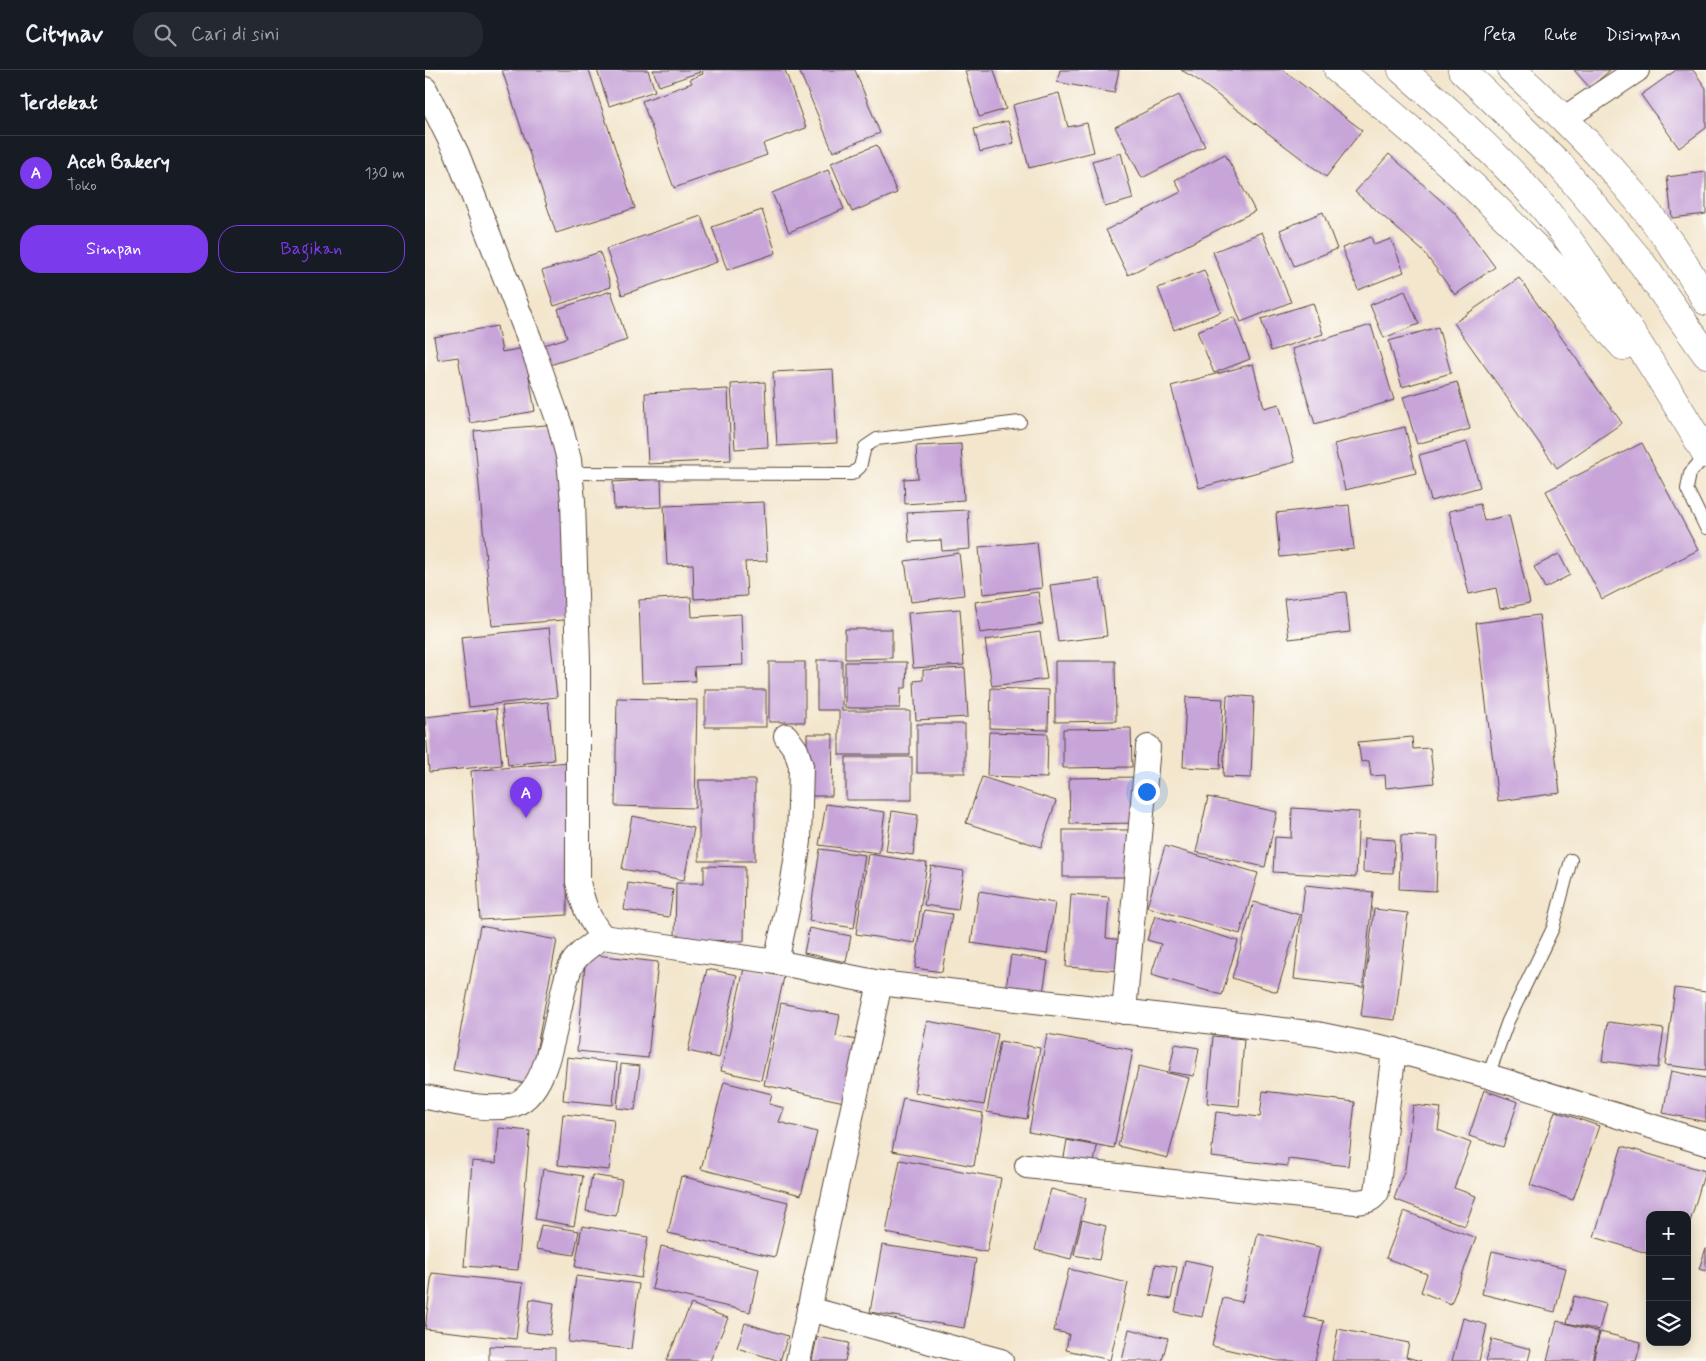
<!DOCTYPE html>
<html lang="id">
<head>
<meta charset="utf-8">
<style>
  :root { --surface:#171b24; --page:#242831; --text:#f1f3f6; --muted:#9ea1a6; --line:#363941; --accent:#7c3aed }
  body { margin:0; font-family:Mynerve,sans-serif; background:var(--page); color:var(--text) }
  .controls { position:absolute; right:15px; bottom:15px; display:grid; overflow:hidden; border-radius:10px; box-shadow:0 2px 12px #0003 }
  .controls button { width:45px; height:45px; display:grid; place-items:center; padding:0; border:0; border-bottom:1px solid var(--line); background:var(--surface); color:var(--text); font:25px sans-serif }
  .you { position:absolute; left:721px; top:721px; width:18px; height:18px; margin:-12px; border:4px solid #fff; border-radius:50%; background:#1a73e8; box-shadow:0 0 0 8px #1a73e833 }
  .badge { display:grid; place-items:center; width:32px; height:32px; border-radius:50%; background:var(--accent); color:#fff; font-size:16px; font-weight:700 }
  .pin { position:absolute; translate:-50% -41px; filter:drop-shadow(0 1px 2px #0008) }
  .pin::after { content:''; position:absolute; top:26px; width:18px; height:15px; background:inherit; clip-path:polygon(0 0,100% 0,50% 100%) }
  .list { margin:0; padding:0; list-style:none }
  h2 { display:flex; justify-content:space-between; align-items:center; height:65px; margin:0; padding:0 20px; font-size:21px }
  h2 small { font-size:16px; font-weight:400; color:var(--muted) }
  .list li { display:grid; grid-template-columns:32px 1fr auto; gap:15px; align-items:center; box-sizing:border-box; height:75px; padding:0 20px; border-top:1px solid var(--line) }
  .list b { display:block; font-size:19px; white-space:nowrap }
  .list p { margin:0; font-size:16px; white-space:nowrap; color:var(--muted) }
  .list em { font-size:16px; font-style:normal; color:var(--muted) }
  .actions { display:flex; gap:10px; padding:15px 20px }
  .actions a { flex:1; padding:11px 0; border:1px solid var(--accent); border-radius:20px; text-align:center; font-size:18px; color:var(--accent) }
  .actions .main { background:var(--accent); color:#fff }
  .icon { flex:none; width:28px; height:28px; fill:none; stroke:currentColor; stroke-width:2; stroke-linecap:round; stroke-linejoin:round }
  .map { position:relative; flex:none; width:1281px; height:1291px; overflow:hidden }
  header { display:flex; align-items:center; gap:30px; box-sizing:border-box; height:70px; padding:0 25px; background:var(--surface); border-bottom:1px solid var(--line) }
  header strong { font-size:24px }
  nav { display:flex; gap:28px; margin-inline-start:auto; font-size:18px }
  .search { width:350px; height:45px; background:var(--page); display:flex; align-items:center; gap:12px; box-sizing:border-box; padding:0 18px; border-radius:20px; color:var(--muted); font-size:19px }
  main { display:flex }
  aside { flex:1; background:var(--surface) }
  .map>svg:first-child { display:block }
</style>
</head>
<body>
<header>
<strong>Citynav</strong>
<div class="search"><svg class="icon" aria-label="search" viewBox="0 0 24 24"><circle cx="10" cy="10" r="6"/><path d="M15 15l6 6"/></svg>Cari di sini</div>
<nav><a>Peta</a><a>Rute</a><a>Disimpan</a></nav>
</header>
<main>
<aside>
<h2>Terdekat<small></small></h2>
<ul class="list">
<li><span class="badge">A</span><div><b>Aceh Bakery</b><p>Toko</p></div><em>130 m</em></li>
</ul>
<div class="actions"><a class="main">Simpan</a><a>Bagikan</a></div>
</aside>
<div class="map">
<svg width="1281" height="1291" viewBox="0 0 1281 1291">
  <rect width="100%" height="100%" fill="#fdfcf7"/>
  <filter id="ink" filterUnits="userSpaceOnUse"><feTurbulence type="fractalNoise" baseFrequency=".02" numOctaves="2"/><feDisplacementMap in="SourceGraphic" scale="10" xChannelSelector="R" yChannelSelector="G"/><feConvolveMatrix kernelMatrix="1 2 1 2 8 2 1 2 1" color-interpolation-filters="sRGB"/></filter>
  <filter id="wash" filterUnits="userSpaceOnUse"><feTurbulence type="fractalNoise" baseFrequency=".0096" numOctaves="4" result="noise"/><feDisplacementMap in="SourceGraphic" scale="20" xChannelSelector="R" yChannelSelector="G"/><feGaussianBlur stdDeviation="1.12" result="paint"/><feColorMatrix in="noise" values="0 0 0 0 0 0 0 0 0 0 0 0 0 0 0 0 0 1.4 0 .05"/><feComposite in="paint" operator="in"/></filter>
  <g filter="url(#wash)">
    <rect width="100%" height="100%" fill="#f3e6cd"/>
    <g id="blocks">
      <!-- building -->
      <g fill="#c8a5d9">
        <path d="M77 0H164L210 138 131 163Z"/>
        <path d="M172 0H223L230 21 184 36Z"/>
        <path d="M228 0H274L275 2 234 16Z"/>
        <path d="M277 0H360L381 58 338 74 342 85 249 118 217 31 267 13 265 9 278 4Z"/>
        <path d="M374 0H430L455 63 408 82Z"/>
        <path d="M545 0H569L581 39 554 47 540 1Z"/>
        <path d="M635 0H694L689 23 632 12Z"/>
        <path d="M756 0H858L937 60 901 107 770 8Z"/>
        <path d="M1149 0H1185L1165 18Z"/>
        <path d="M1251 0H1268L1281 18V58L1254 78 1216 25Z"/>
        <path d="M634 23 643 57 662 53 669 82 604 98 588 35Z"/>
        <path d="M754 25 780 76 717 108 690 57Z"/>
        <path d="M583 51 589 73 555 82 549 59Z"/>
        <path d="M452 75 472 123 427 142 406 93Z"/>
        <path d="M696 83 708 129 680 137 667 91Z"/>
        <path d="M800 84 830 141 703 205 681 160 756 122 750 110Z"/>
        <path d="M964 84 1031 144 1070 197 1030 225 998 181 930 122Z"/>
        <path d="M403 100 419 139 364 162 347 123Z"/>
        <path d="M1281 102V144L1247 148 1242 107Z"/>
        <path d="M337 140 351 183 302 200 287 157Z"/>
        <path d="M898 142 912 179 869 196 855 160Z"/>
        <path d="M276 146 292 192 197 225 181 179Z"/>
        <path d="M837 162 866 232 816 252 788 182Z"/>
        <path d="M946 167 949 175 966 169 979 202 933 220 917 178Z"/>
        <path d="M175 182 186 217 129 236 117 201Z"/>
        <path d="M779 200 796 242 749 260 733 218Z"/>
        <path d="M1094 208 1197 353 1132 398 1029 253Z"/>
        <path d="M186 221 202 270 125 295 119 275 142 268 133 239Z"/>
        <path d="M980 221 994 254 959 268 945 235Z"/>
        <path d="M888 233 898 264 846 281 836 249Z"/>
        <path d="M809 247 825 289 789 303 772 261Z"/>
        <path d="M946 255 969 330 890 354 867 279Z"/>
        <path d="M72 256 77 282 99 278 110 341 45 353 33 287 13 290 9 267Z"/>
        <path d="M1013 257 1026 303 977 317 964 271Z"/>
        <path d="M828 294 839 338 854 334 870 392 774 418 746 316Z"/>
        <path d="M408 299 412 373 352 376 348 302Z"/>
        <path d="M340 312 343 377 310 379 306 314Z"/>
        <path d="M1032 312 1045 359 992 374 978 327Z"/>
        <path d="M303 319 306 390 223 394 220 323Z"/>
        <path d="M133 354 150 549 67 556 49 361Z"/>
        <path d="M980 357 991 403 920 420 909 374Z"/>
        <path d="M1042 372 1055 417 1006 431 994 385Z"/>
        <path d="M1217 373 1273 480 1177 529 1121 421Z"/>
        <path d="M536 374 539 430 480 434 479 409 493 408 491 376Z"/>
        <path d="M236 409 237 437 189 439 188 412Z"/>
        <path d="M339 432 342 491 320 492 322 526 269 529 268 494 242 495 239 436Z"/>
        <path d="M1055 434 1059 451 1084 445 1105 533 1075 539 1071 518 1044 524 1024 441Z"/>
        <path d="M924 435 929 479 855 487 851 443Z"/>
        <path d="M543 440 545 479 517 481 516 470 484 472 482 443Z"/>
        <path d="M612 472 617 518 558 524 554 477Z"/>
        <path d="M534 483 539 525 486 532 480 491Z"/>
        <path d="M1134 484 1145 505 1120 518 1109 497Z"/>
        <path d="M675 509 682 566 633 572 625 515Z"/>
        <path d="M613 522 618 554 555 563 550 532Z"/>
        <path d="M921 522 925 562 864 569 859 529Z"/>
        <path d="M266 527 267 547 316 544 318 595 269 597 270 611 217 613 214 530Z"/>
        <path d="M535 539 539 595 488 598 483 543Z"/>
        <path d="M1114 545 1135 723 1073 731 1051 553Z"/>
        <path d="M124 558 132 627 44 637 36 567Z"/>
        <path d="M420 559H467V588L420 589Z"/>
        <path d="M615 562 622 609 567 616 560 570Z"/>
        <path d="M392 590H417V641H485V685H414V640H392Z"/>
        <path d="M630 591H690L691 651 630 652Z"/>
        <rect x="344" y="592" width="36" height="60"/>
        <path d="M420 592H482L481 618H476L475 638H420Z"/>
        <path d="M540 598 543 647 491 650 489 611 498 610V600Z"/>
        <path d="M566 618 624 620 623 660 565 658Z"/>
        <rect x="280" y="620" width="61" height="37"/>
        <path d="M802 625 829 627 826 708 798 707Z"/>
        <path d="M761 627 798 629 795 699 758 697Z"/>
        <path d="M192 628 272 630 270 738 190 736Z"/>
        <path d="M123 632 129 690 83 695 77 636Z"/>
        <path d="M71 639 77 695 4 702 0 647Z"/>
        <rect x="492" y="654" width="48" height="49"/>
        <path d="M706 658 707 697 638 698V659Z"/>
        <path d="M564 662 623 664 622 708 562 706Z"/>
        <path d="M382 664H408L407 726H382Z"/>
        <path d="M987 667 988 679 1005 678 1009 713 961 718 960 705 946 706 944 691 936 692 933 672Z"/>
        <rect x="421" y="687" width="66" height="43"/>
        <path d="M144 692 142 845 55 850 46 701Z"/>
        <path d="M557 707 631 731 616 777 541 753Z"/>
        <path d="M714 707 715 753 645 754 644 708Z"/>
        <rect x="274" y="710" width="56" height="81"/>
        <path d="M783 727 852 742 840 797 771 782Z"/>
        <path d="M401 734 460 742 454 783 394 775Z"/>
        <path d="M867 738 934 742 931 807 848 802 850 767 866 768Z"/>
        <path d="M467 741 493 745 488 785 461 781Z"/>
        <path d="M207 746 269 758 259 810 197 799Z"/>
        <rect x="638" y="760" width="69" height="47"/>
        <path d="M976 765 1013 767 1011 821 974 819Z"/>
        <path d="M939 768 970 770 968 803 938 802Z"/>
        <path d="M740 776 833 803 815 864 722 837Z"/>
        <path d="M395 779 440 785 429 858 384 851Z"/>
        <path d="M443 784 502 793 490 873 431 864Z"/>
        <path d="M279 796 320 797 319 871 250 870 251 813H279Z"/>
        <path d="M506 796 539 801 533 840 499 835Z"/>
        <path d="M203 813 248 820 244 847 199 840Z"/>
        <path d="M880 815 948 822 938 917 869 909Z"/>
        <path d="M554 821 630 833 622 884 546 873Z"/>
        <path d="M646 824 684 827 681 868 699 870 696 901 641 897Z"/>
        <path d="M829 832 875 845 852 922 807 908Z"/>
        <path d="M949 839 983 843 970 950 936 946Z"/>
        <path d="M499 840 527 844 517 902 490 898Z"/>
        <path d="M730 846 813 871 797 925 726 905 736 874 722 870Z"/>
        <path d="M55 856 132 870 105 1014 28 1000Z"/>
        <path d="M384 858 426 866 421 892 379 883Z"/>
        <path d="M161 884 233 892 223 988 152 981Z"/>
        <path d="M586 885 623 891 618 923 581 918Z"/>
        <path d="M319 898 359 907 336 1010 296 1001Z"/>
        <path d="M282 899 312 905 294 988 263 981Z"/>
        <path d="M1250 918 1281 922V1000L1240 995Z"/>
        <path d="M356 933 415 945 411 966 437 971 424 1033 339 1015Z"/>
        <path d="M502 951 573 964 559 1035 489 1022Z"/>
        <path d="M1183 952 1239 959 1233 998 1177 991Z"/>
        <path d="M622 964 708 980 689 1078 604 1062Z"/>
        <path d="M788 966 819 969 814 1036 782 1033Z"/>
        <path d="M575 971 615 978 602 1049 562 1042Z"/>
        <path d="M750 974 774 978 769 1006 744 1002Z"/>
        <path d="M142 987 192 993 188 1035 138 1030Z"/>
        <path d="M196 994 215 996 210 1040 192 1038Z"/>
        <path d="M714 996 764 1008 743 1088 693 1076Z"/>
        <path d="M1246 1001 1281 1008V1052L1238 1043Z"/>
        <path d="M299 1012 347 1024 344 1034 359 1038 354 1052 392 1062 376 1125 276 1099Z"/>
        <path d="M1059 1020 1093 1032 1078 1077 1044 1066Z"/>
        <path d="M838 1021 930 1032 923 1096 863 1089V1096L786 1087 791 1042 835 1047Z"/>
        <path d="M478 1028 558 1043 549 1096 467 1081Z"/>
        <path d="M988 1035 1016 1038 1013 1060 1046 1073 1029 1118 1051 1126 1040 1156 969 1129 980 1099Z"/>
        <path d="M1130 1041 1174 1056 1148 1130 1105 1115Z"/>
        <path d="M138 1044 189 1049 184 1100 133 1095Z"/>
        <path d="M74 1058 105 1061 93 1200 39 1196 47 1091 71 1093Z"/>
        <path d="M642 1070 672 1076 668 1098 638 1093Z"/>
        <path d="M1197 1076 1280 1101 1263 1159 1262 1145H1225V1184L1169 1167Z"/>
        <path d="M475 1090 576 1108 562 1182 461 1163Z"/>
        <path d="M118 1099 158 1106 149 1156 110 1149Z"/>
        <path d="M167 1105 197 1110 191 1146 161 1141Z"/>
        <path d="M256 1106 363 1132 350 1187 243 1163Z"/>
        <path d="M626 1119 661 1128 646 1189 610 1180Z"/>
        <path d="M979 1141 1051 1168 1026 1234 996 1222 1002 1204 961 1188Z"/>
        <path d="M657 1150 681 1156 674 1190 649 1185Z"/>
        <path d="M116 1155 154 1161 149 1185 111 1179Z"/>
        <path d="M157 1156 223 1167 216 1208 150 1197Z"/>
        <path d="M833 1163 895 1177 879 1247 899 1251 890 1291H853L787 1276 798 1228 817 1232Z"/>
        <path d="M457 1175 551 1189 539 1258 445 1242Z"/>
        <path d="M236 1176 334 1199 325 1242 227 1219Z"/>
        <path d="M1281 1178V1201L1274 1199Z"/>
        <path d="M1067 1181 1141 1198 1130 1242 1057 1224Z"/>
        <path d="M760 1190 788 1196 777 1247 750 1242Z"/>
        <path d="M731 1194 752 1197 746 1229 725 1225Z"/>
        <path d="M644 1199 703 1213 685 1290 641 1280 644 1264 629 1261Z"/>
        <path d="M7 1203 98 1213 91 1269 0 1259Z"/>
        <path d="M151 1206 214 1214 206 1279 143 1272Z"/>
        <path d="M1149 1226 1181 1234 1174 1260 1142 1253Z"/>
        <path d="M105 1229 129 1233 125 1265 101 1262Z"/>
        <path d="M266 1234 303 1248 285 1291H241Z"/>
        <path d="M1038 1248 1062 1255 1054 1291H1027Z"/>
        <path d="M1132 1251 1174 1262 1167 1291H1122Z"/>
        <path d="M320 1253 363 1266 355 1291 312 1278Z"/>
        <path d="M704 1259 743 1268 737 1291H697Z"/>
        <path d="M913 1259 984 1273 981 1287 996 1291H907Z"/>
        <path d="M1175 1262 1216 1272 1211 1291H1168Z"/>
        <path d="M392 1267 424 1273 420 1291H387Z"/>
        <path d="M1067 1269 1106 1279 1103 1291H1061Z"/>
        <path d="M64 1276 130 1278V1291H64Z"/>
      </g>
    </g>
  </g>
  <g filter="url(#ink)">
    <use href="#blocks" fill-opacity="0" stroke="#574638" stroke-width="1"/>
    <g fill="none" stroke-linecap="round" stroke-linejoin="round">
      <defs>
        <g id="service">
          <path d="M1281 385 1265 403 1262 419 1281 458"/>
          <path d="M145 403 427 404 435 397 440 377 452 369 595 352"/>
          <path d="M1063 1006 1083 951 1128 858 1146 790"/>
        </g>
        <g id="minor">
          <path d="M0 19 32 84 104 268 135 355 144 390 148 431 153 590V812C158 834 163 849 178 867L351 892 455 913"/>
          <path d="M1140 48 1212 0"/>
          <path d="M351 892 368 811 374 771 376 696 371 680 361 666"/>
          <path d="M699 942 723 677"/>
          <path d="M0 1027C26 1031 57 1041 84 1036 129 1027 130 934 145 898 151 884 166 875 178 867"/>
          <path d="M602 1096 931 1132C941 1131 946 1131 952 1122L969 980"/>
          <path d="M384 1239 576 1291"/>
          <path d="M373 1291 455 913 892 964 969 980 1063 1006 1281 1073"/>
        </g>
        <g id="trunk">
          <path d="M913 0C984 55 1051 117 1114 181 1144 211 1170 245 1198 276"/>
          <path d="M977 0C1028 44 1089 99 1130 152 1157 186 1180 223 1203 258 1230 300 1257 341 1281 384"/>
          <path d="M1037 0 1135 95 1216 192 1281 284"/>
          <path d="M1087 0C1162 68 1232 141 1281 231"/>
        </g>
      </defs>
      <!-- service casing -->
      <use href="#service" stroke="#574638" stroke-width="14"/>
      <!-- minor casing -->
      <use href="#minor" stroke="#574638" stroke-width="26"/>
      <!-- trunk casing -->
      <use href="#trunk" stroke="#574638" stroke-width="29"/>
      <!-- service -->
      <use href="#service" stroke="#fff" stroke-width="12"/>
      <!-- minor -->
      <use href="#minor" stroke="#fff" stroke-width="24"/>
      <!-- trunk -->
      <use href="#trunk" stroke="#fff" stroke-width="28"/>
    </g>
  </g>
</svg>
<div class="controls">
<button>+</button>
<button>−</button>
<button><svg class="icon" aria-label="layers" viewBox="0 0 24 24"><path d="M12 4l9 5-9 5-9-5zM3 14l9 5 9-5"/></svg></button>
</div>
<div class="you"></div>
<div class="pin badge" style="left:101px;top:748px">A</div>
</div>
</main>
</body>
</html>
